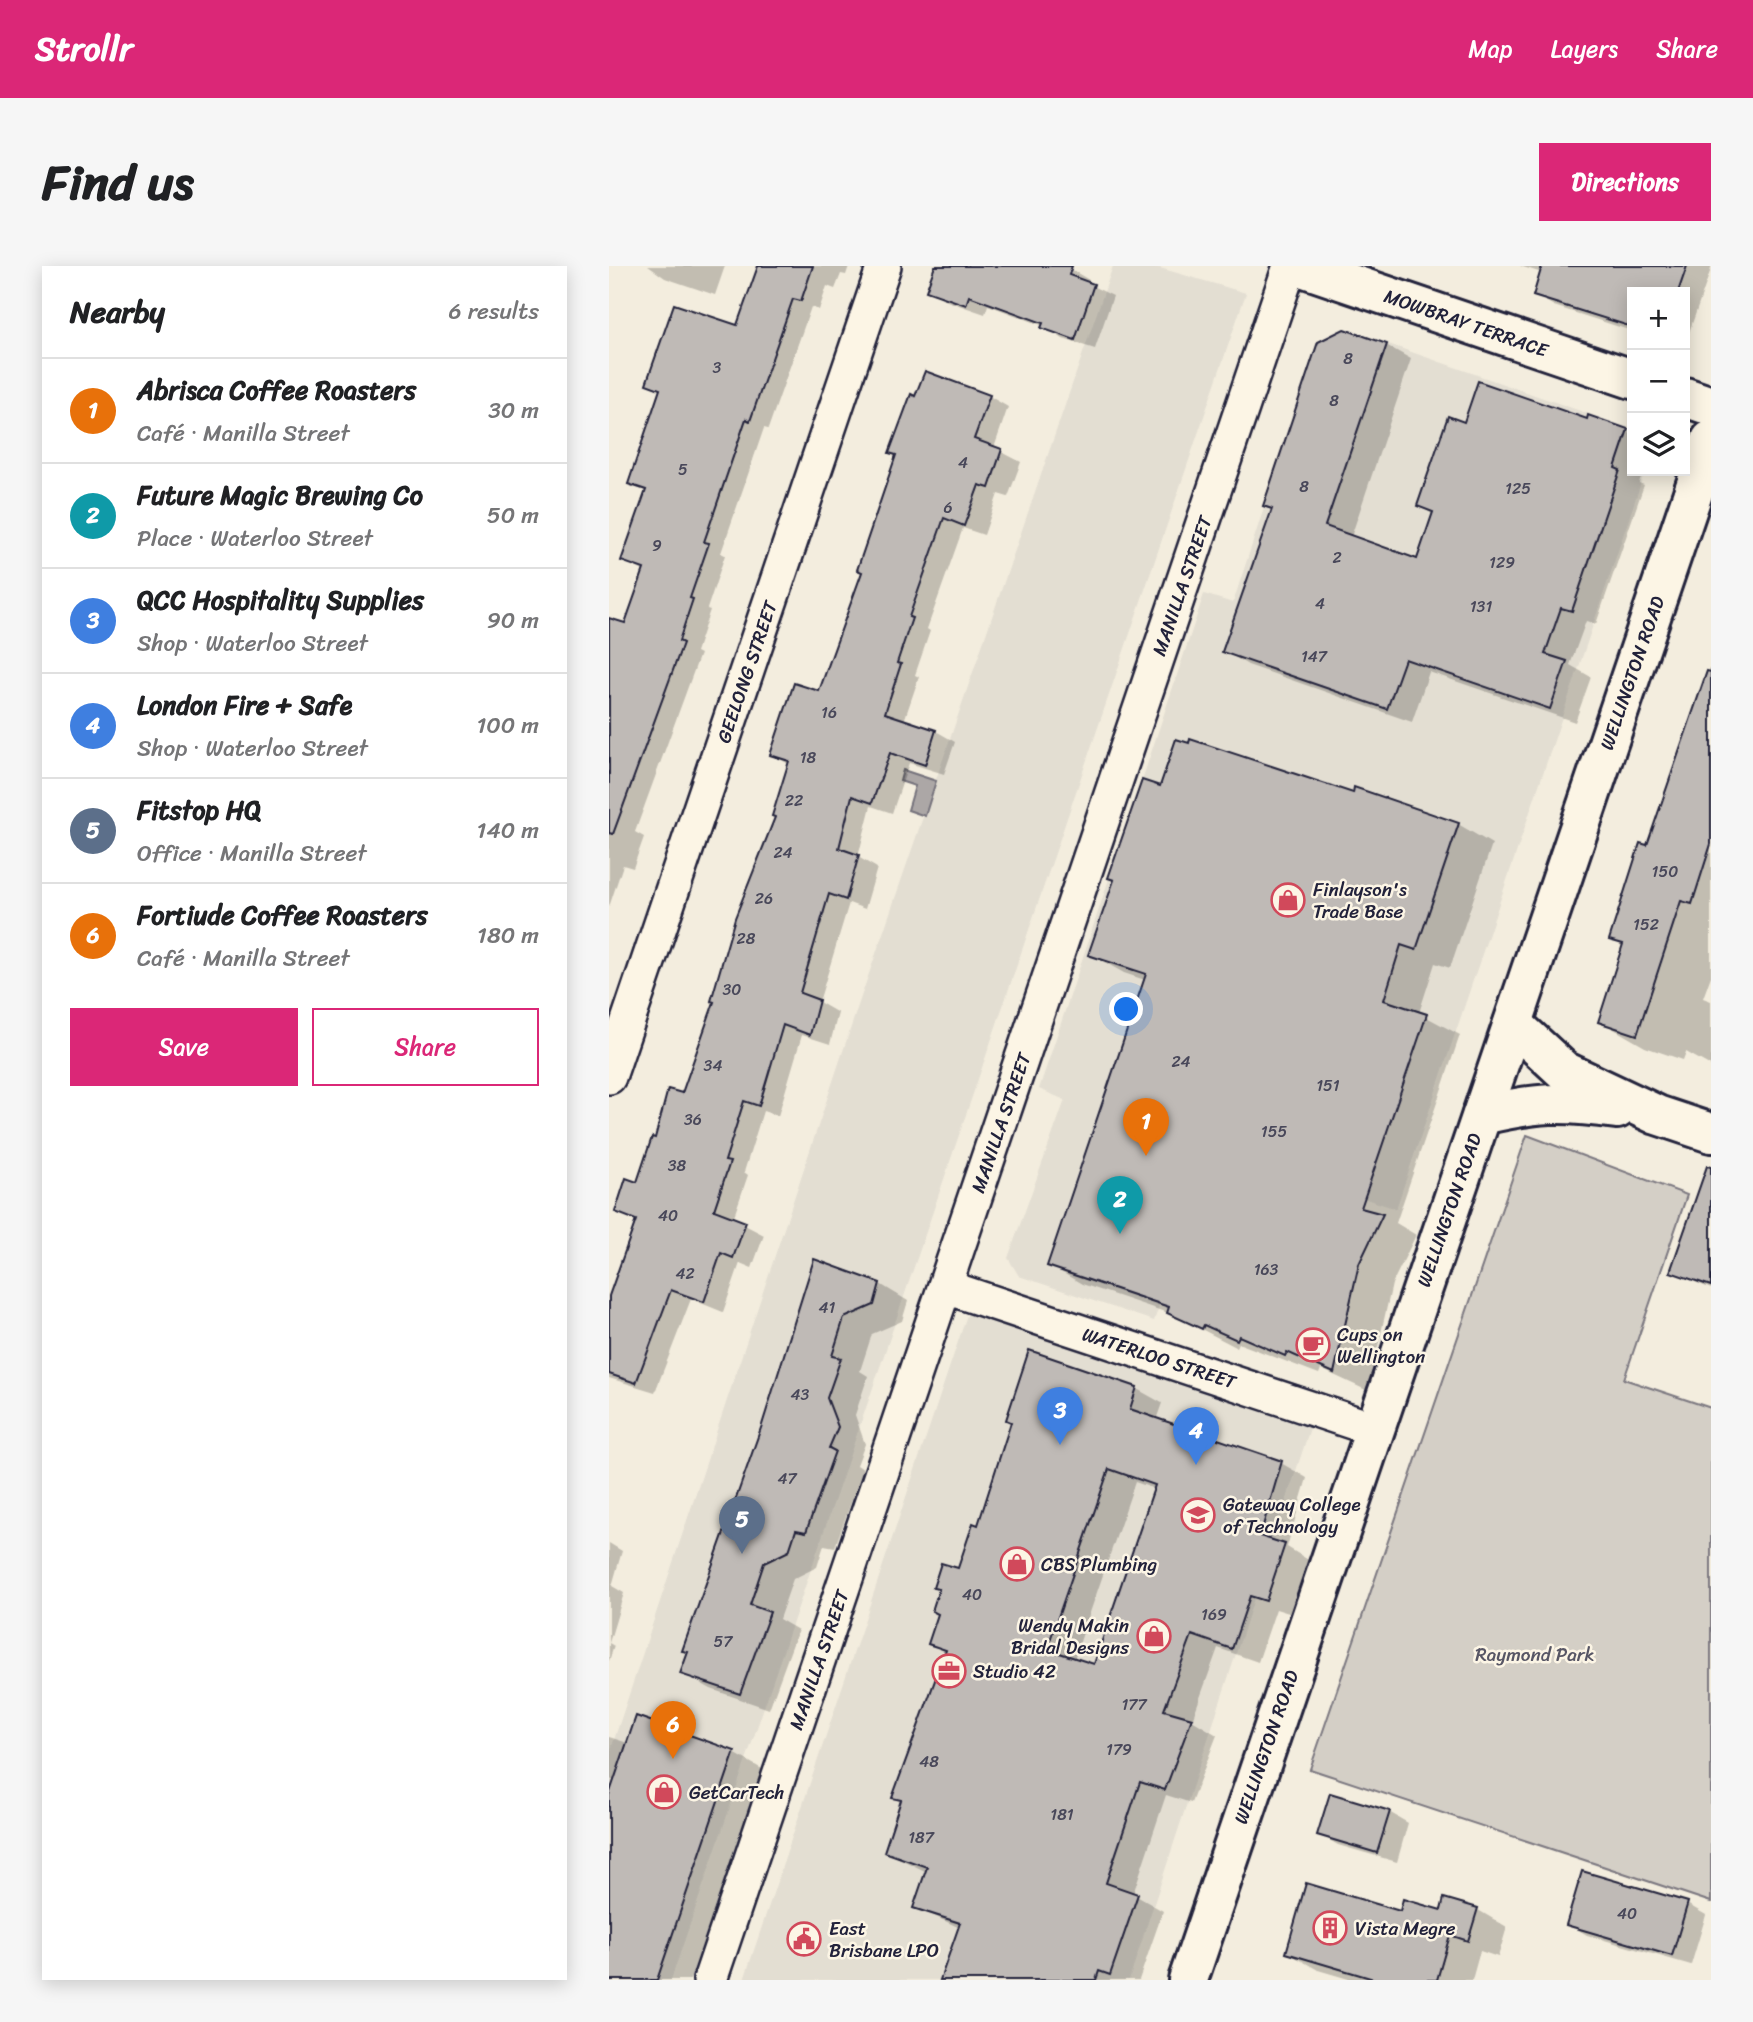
<!DOCTYPE html>
<html lang="en">
<head>
<meta charset="utf-8">
<style>
  :root { --surface:#fff; --page:#f6f6f6; --text:#202124; --muted:#757577; --line:#e0e0e0; --accent:#db2777 }
  body { margin:0; font-family:Sriracha,sans-serif; background:var(--page); color:var(--text) }
  .controls { position:absolute; right:21px; top:21px; display:grid; overflow:hidden; border-radius:0px; box-shadow:0 4px 18px #0003 }
  .controls button { width:63px; height:63px; display:grid; place-items:center; padding:0; border:0; border-bottom:2px solid var(--line); background:var(--surface); color:var(--text); font:35px sans-serif }
  .you { position:absolute; left:518px; top:744px; width:24px; height:24px; margin:-18px; border:5px solid #fff; border-radius:50%; background:#1a73e8; box-shadow:0 0 0 10px #1a73e833 }
  .badge { display:grid; place-items:center; width:46px; height:46px; border-radius:50%; background:var(--accent); color:#fff; font-size:23px; font-weight:700 }
  .pin { position:absolute; translate:-50% -58px; filter:drop-shadow(0 2px 4px #0008) }
  .pin::after { content:''; position:absolute; top:37px; width:24px; height:21px; background:inherit; clip-path:polygon(0 0,100% 0,50% 100%) }
  .list { margin:0; padding:0; list-style:none }
  h2 { display:flex; justify-content:space-between; align-items:center; height:91px; margin:0; padding:0 28px; font-size:30px }
  h2 small { font-size:23px; font-weight:400; color:var(--muted) }
  .list li { display:grid; grid-template-columns:46px 1fr auto; gap:21px; align-items:center; box-sizing:border-box; height:105px; padding:0 28px; border-top:2px solid var(--line) }
  .list b { display:block; font-size:26px; white-space:nowrap }
  .list p { margin:0; font-size:23px; white-space:nowrap; color:var(--muted) }
  .list em { font-size:23px; font-style:normal; color:var(--muted) }
  .actions { display:flex; gap:14px; padding:21px 28px }
  .actions a { flex:1; padding:16px 0; border:2px solid var(--accent); border-radius:0px; text-align:center; font-size:24px; color:var(--accent) }
  .actions .main { background:var(--accent); color:#fff }
  .icon { flex:none; width:38px; height:38px; fill:none; stroke:currentColor; stroke-width:2; stroke-linecap:round; stroke-linejoin:round }
  .map { position:relative; flex:none; width:1102px; height:1714px; overflow:hidden; border-radius:0px }
  header { display:flex; align-items:center; gap:42px; box-sizing:border-box; height:98px; padding:0 35px; background:var(--accent); color:#fff }
  header strong { font-size:33px }
  nav { display:flex; gap:38px; margin-inline-start:auto; font-size:24px }
  .intro { display:flex; align-items:center; justify-content:space-between; box-sizing:border-box; height:168px; padding:0 42px }
  h1 { margin:0; font-size:49px }
  .button { padding:18px 32px; border-radius:0px; background:var(--accent); color:#fff; font-size:24px; font-weight:700 }
  main { display:flex; gap:42px; padding:0 42px }
  aside { flex:1; background:var(--surface); border-radius:0px; box-shadow:0 4px 18px #0003 }
  .map>svg:first-child { display:block }
</style>
</head>
<body>
<header>
<strong>Strollr</strong>
<nav><a>Map</a><a>Layers</a><a>Share</a></nav>
</header>
<div class="intro"><h1>Find us</h1><a class="button">Directions</a></div>
<main>
<aside>
<h2>Nearby<small>6 results</small></h2>
<ul class="list">
<li><span class="badge" style="background:#e8710a">1</span><div><b>Abrisca Coffee Roasters</b><p>Café · Manilla Street</p></div><em>30 m</em></li>
<li><span class="badge" style="background:#0f9aa8">2</span><div><b>Future Magic Brewing Co</b><p>Place · Waterloo Street</p></div><em>50 m</em></li>
<li><span class="badge" style="background:#3f7fe0">3</span><div><b>QCC Hospitality Supplies</b><p>Shop · Waterloo Street</p></div><em>90 m</em></li>
<li><span class="badge" style="background:#3f7fe0">4</span><div><b>London Fire + Safe</b><p>Shop · Waterloo Street</p></div><em>100 m</em></li>
<li><span class="badge" style="background:#5c6f8a">5</span><div><b>Fitstop HQ</b><p>Office · Manilla Street</p></div><em>140 m</em></li>
<li><span class="badge" style="background:#e8710a">6</span><div><b>Fortiude Coffee Roasters</b><p>Café · Manilla Street</p></div><em>180 m</em></li>
</ul>
<div class="actions"><a class="main">Save</a><a>Share</a></div>
</aside>
<div class="map">
<svg width="1102" height="1714" viewBox="0 0 1102 1714">
  <rect width="100%" height="100%" fill="#f3edde"/>
  <filter id="ink" filterUnits="userSpaceOnUse"><feTurbulence type="fractalNoise" baseFrequency=".0143" numOctaves="2"/><feDisplacementMap in="SourceGraphic" scale="14" xChannelSelector="R" yChannelSelector="G"/><feConvolveMatrix kernelMatrix="1 2 1 2 8 2 1 2 1" color-interpolation-filters="sRGB"/></filter>
  <g filter="url(#ink)">
    <!-- built -->
    <g fill="#e3ded2">
      <path d="M504 0H544L637 27 62 1714H0V1489L252 731Z"/>
      <path d="M745 66 1023 163V205H1036L787 943 603 882 545 1055 410 1010 399 992 456 834 430 823 595 328 624 337 706 85Z"/>
      <path d="M362 1037 704 1153 520 1714H135Z"/>
    </g>
    <!-- green -->
    <path fill="#d4cfc6" stroke="#7b7880" stroke-width="2" d="M918 869 1078 929 1015 1113 1102 1142V1636L701 1503Z"/>
    <!-- water -->
    <path fill="#aca7a6" stroke="#75727b" stroke-width="2" d="M294 504 327 515 316 550 299 544 306 520 291 515Z"/>
    <!-- shadow -->
    <g fill="#0003" fill-rule="evenodd">
      <path d="M39 0H116L106 29 56 12Z"/>
      <path d="M151 0H240L237 9 232 8 226 23 218 20 210 44 202 41 159 163 155 162 112 287 116 289 98 343 101 344 87 386 91 388 26 566 35 571 24 602 14 599 0 641V354L17 359 36 306 14 294 38 226 21 217 52 125 39 118 129 62Z"/>
      <path d="M328 0H454L460 3 458 18 463 4 480 14 479 18 504 30 486 83 454 73 435 60 379 39 376 48 338 35 319 24Z"/>
      <path d="M911 0H1102V3L1076 78V26H1023V65L945 40 926 29 933 7Z"/>
      <path d="M777 79 802 93 742 271 809 295 825 249 810 240 856 158 979 155 1023 167V205H1034L1030 217 1035 219 987 358 977 355 961 399 982 411 966 456 820 406 803 456 639 399 615 385Z"/>
      <path d="M380 130 399 141 385 182 412 196 399 231 389 228 375 269 354 262 318 363 321 365 306 409 310 411 295 455 327 465 346 476 335 508 300 497 283 547 262 540 249 591 268 602 256 643 240 637 210 736 229 747 221 778 193 769 169 850 154 845 135 906 139 909 124 953 155 969 143 1002 131 997 114 1046 82 1033 46 1126 0 1112V1036L28 956 8 945 29 918 47 874 74 830 168 551 181 499 163 488 211 428Z"/>
      <path d="M1102 399V710L1094 732 1102 735V800L1077 786 1074 794 1036 781 991 755 1015 681 1002 673 1039 581Z"/>
      <path d="M552 522 745 529 849 558 883 578 841 702 826 697 810 747 851 769 787 957 807 969 783 1018 759 1125 712 1103 710 1108 629 1077 627 1081 565 1049 473 1018 440 999 536 714 515 707 481 688Z"/>
      <path d="M1102 952V1023L1063 1006Z"/>
      <path d="M207 996 271 1018 299 1035 293 1055 263 1068 251 1105 259 1110 246 1149 256 1178 248 1199 254 1203 226 1281 215 1279 208 1301 184 1313 170 1353 189 1364 160 1443 102 1423 73 1407Z"/>
      <path d="M422 1086 528 1123 553 1137 547 1154 672 1197 698 1212 678 1281 701 1295 683 1348 667 1343 649 1396 609 1382 583 1454 608 1469 582 1537 557 1529 524 1628 554 1645 530 1714H333L351 1662 306 1641 318 1606 277 1586 293 1535 285 1531 338 1387 321 1377 370 1262 404 1156ZM526 1216 546 1223 486 1400 465 1393Z"/>
      <path d="M0 1277 13 1285 3 1320 15 1327 0 1377Z"/>
      <path d="M0 1377 5 1380 0 1395Z"/>
      <path d="M0 1471 19 1477 125 1487 153 1503 81 1714H0V1534L7 1515 0 1513Z"/>
      <path d="M780 1546 799 1557 788 1596 729 1579 710 1568Z"/>
      <path d="M837 1635 869 1644 898 1661 889 1691 871 1685 863 1714H743L709 1704 679 1687 792 1647 833 1646Z"/>
      <path d="M1078 1638 1097 1649 1082 1699 978 1669 959 1658Z"/>
    </g>
    <!-- building -->
    <g fill="#bfbab6" stroke="#22223b" stroke-width="2" fill-rule="evenodd">
      <path d="M149 0H204L192 35 184 33 141 155 137 153 95 276 100 277 81 332 84 333 70 375 74 377 4 568 0 567V352L16 357 35 303 12 295 37 224 19 218 51 123 37 118 65 38 128 59Z"/>
      <path d="M326 0H463L460 9 485 18 466 74 432 62 434 57 360 30 357 39 317 25Z"/>
      <path d="M933 0H1078L1069 26H1023V61L924 30Z"/>
      <path d="M735 63 778 78 716 260 808 293 824 246 808 240 839 150 855 156 869 115 978 153 979 149 1019 163 1006 202 1011 204 963 345 952 342 936 388 958 395 941 443 796 393 778 443 613 386 663 243 654 240 709 76Z"/>
      <path d="M316 105 381 129 365 173 393 183 380 222 370 219 355 260 335 252 300 351 303 352 288 397 292 398 276 447 327 464 316 499 281 487 263 537 243 530 230 582 250 589 237 634 220 628 191 727 210 734 201 769 174 759 150 840 135 835 116 895 121 896 105 944 137 956 124 992 112 987 95 1036 62 1024 27 1117 0 1108V1030L27 954 6 946 17 912 28 916 43 871 46 872 59 823 73 827 105 736 102 735 126 652 166 551 163 550 180 495 161 489 185 417 210 425 253 306 248 304 287 189 280 187 302 128 306 130Z"/>
      <path d="M1098 405 1102 406V578L1083 638 1072 635 1028 769 989 756 1014 678 1000 674 1031 577 1038 579Z"/>
      <path d="M567 473 580 477 581 473 744 527 745 521 850 557 807 684 792 679 775 734 818 748 752 942 774 948 750 998 725 1107 678 1086 676 1090 630 1070 628 1074 595 1059 593 1063 558 1047 560 1041 438 1000 537 708 479 689 505 614 499 612 533 514 551 520Z"/>
      <path d="M1098 900 1102 901V1020L1061 1006Z"/>
      <path d="M205 993 271 1017 265 1039 235 1052 223 1090 232 1092 218 1132 229 1161 220 1182 226 1185 197 1266 187 1264 180 1285 155 1297 141 1339 161 1346 131 1428 71 1408 79 1386 73 1385 153 1159Z"/>
      <path d="M420 1084 528 1121 521 1143 673 1195 651 1270 676 1278 657 1335 641 1330 623 1383 583 1369 555 1444 583 1452 556 1524 531 1516 497 1617 529 1628 501 1709 490 1705 487 1714H331L351 1657 304 1642 318 1601 275 1586 292 1534 283 1532 337 1384 319 1378 329 1348 323 1345 330 1323 324 1322 332 1297 349 1302 364 1257 369 1259 402 1156 397 1154ZM500 1203 546 1219 485 1398 438 1383Z"/>
      <path d="M27 1450 126 1485 48 1714H0V1529Z"/>
      <path d="M721 1527 781 1545 768 1587 708 1569Z"/>
      <path d="M973 1605 1079 1636 1063 1690 957 1659Z"/>
      <path d="M697 1617 791 1645 794 1633 832 1644 835 1632 869 1642 859 1675 841 1669 828 1714H768L677 1687Z"/>
    </g>
    <g fill="none" stroke-linecap="round" stroke-linejoin="round">
      <defs>
        <g id="street">
          <path d="M0 811 275 0"/>
          <path d="M337 1021 764 1163"/>
          <path d="M101 1714 681 0"/>
        </g>
        <g id="secondary">
          <path d="M690 0 1023 113"/>
          <path d="M1076 131 1102 140"/>
          <path d="M904 758 955 805 1048 849 1102 867"/>
          <path d="M873 849C929 836 951 835 1008 843"/>
          <path d="M579 1714 1102 174"/>
        </g>
      </defs>
      <!-- street casing -->
      <use href="#street" stroke="#22223b" stroke-width="38"/>
      <!-- secondary casing -->
      <use href="#secondary" stroke="#22223b" stroke-width="44"/>
      <!-- street -->
      <use href="#street" stroke="#fcf5e5" stroke-width="33"/>
      <!-- secondary -->
      <use href="#secondary" stroke="#fcf5e5" stroke-width="38"/>
    </g>
  </g>
  <!-- icons -->
  <defs>
    <symbol id="shop-ring" viewBox="-11 -11 22 22"><circle r="9.5" fill="#fcf5e5" stroke="#d1495b" stroke-width="1.5"/><path d="M-5-2.5h2.3a2.7 3.5 0 0 1 5.4 0H5L5.5 6h-11ZM-1.5-2.5h3a1.5 2.3 0 0 0-3 0Z" fill="#d1495b"/></symbol>
    <symbol id="cafe-ring" viewBox="-11 -11 22 22"><circle r="9.5" fill="#fcf5e5" stroke="#d1495b" stroke-width="1.5"/><path d="M-5.5-4.5H6V0H3Q3 3.5 0 3.5H-2.5Q-5.5 3.5-5.5 0ZM3-3.2v2h1.7v-2ZM-6 4.5H4V6H-6Z" fill="#d1495b"/></symbol>
    <symbol id="university-ring" viewBox="-11 -11 22 22"><circle r="9.5" fill="#fcf5e5" stroke="#d1495b" stroke-width="1.5"/><path d="M0-5L7-2L0 1L-7-2ZM-4 1L0 2.5L4 1V4Q0 6-4 4Z" fill="#d1495b"/></symbol>
    <symbol id="office-ring" viewBox="-11 -11 22 22"><circle r="9.5" fill="#fcf5e5" stroke="#d1495b" stroke-width="1.5"/><path d="M-6-3h4V-5.5h4V-3h4V5H-6ZM-1-4.5V-3h2v-1.5ZM-6 0V1H6V0Z" fill="#d1495b"/></symbol>
    <symbol id="building-ring" viewBox="-11 -11 22 22"><circle r="9.5" fill="#fcf5e5" stroke="#d1495b" stroke-width="1.5"/><path d="M-4-6H4V6H1V3H-1V6H-4ZM-2.5-4.3h1.7v1.8h-1.7ZM.8-4.3h1.7v1.8H.8ZM-2.5-1h1.7V.8h-1.7ZM.8-1h1.7V.8H.8Z" fill="#d1495b"/></symbol>
    <symbol id="civic-ring" viewBox="-11 -11 22 22"><circle r="9.5" fill="#fcf5e5" stroke="#d1495b" stroke-width="1.5"/><path d="M-.6-6.5H3V-4.5H.6V-3L4-1V1h2V6H-6V1h2V-1L-.6-3ZM-1.2 2.5V6h2.4V2.5Z" fill="#d1495b"/></symbol>
  </defs>
  <g fill-rule="evenodd">
    <use href="#shop-ring" x="660" y="615" width="38" height="38"/>
    <use href="#cafe-ring" x="685" y="1060" width="38" height="38"/>
    <use href="#university-ring" x="570" y="1230" width="38" height="38"/>
    <use href="#shop-ring" x="389" y="1279" width="38" height="38"/>
    <use href="#shop-ring" x="526" y="1351" width="38" height="38"/>
    <use href="#office-ring" x="321" y="1386" width="38" height="38"/>
    <use href="#shop-ring" x="36" y="1507" width="38" height="38"/>
    <use href="#building-ring" x="702" y="1643" width="38" height="38"/>
    <use href="#civic-ring" x="176" y="1654" width="38" height="38"/>
  </g>
  <g text-anchor="middle" dominant-baseline="central" stroke-width="5" stroke-linejoin="round" paint-order="stroke">
    <!-- number labels -->
    <g font-size="16" fill="#49485a">
      <text x="739" y="92">8</text>
      <text x="108" y="101">3</text>
      <text x="725" y="134">8</text>
      <text x="354" y="196">4</text>
      <text x="74" y="203">5</text>
      <text x="695" y="220">8</text>
      <text x="909" y="222">125</text>
      <text x="339" y="241">6</text>
      <text x="48" y="279">9</text>
      <text x="728" y="291">2</text>
      <text x="893" y="296">129</text>
      <text x="711" y="337">4</text>
      <text x="872" y="340">131</text>
      <text x="705" y="390">147</text>
      <text x="220" y="446">16</text>
      <text x="199" y="491">18</text>
      <text x="185" y="534">22</text>
      <text x="174" y="586">24</text>
      <text x="1056" y="605">150</text>
      <text x="155" y="632">26</text>
      <text x="1037" y="658">152</text>
      <text x="137" y="672">28</text>
      <text x="123" y="723">30</text>
      <text x="572" y="795">24</text>
      <text x="104" y="799">34</text>
      <text x="719" y="819">151</text>
      <text x="84" y="853">36</text>
      <text x="665" y="865">155</text>
      <text x="68" y="899">38</text>
      <text x="59" y="949">40</text>
      <text x="657" y="1003">163</text>
      <text x="76" y="1007">42</text>
      <text x="218" y="1041">41</text>
      <text x="191" y="1128">43</text>
      <text x="178" y="1212">47</text>
      <text x="363" y="1328">40</text>
      <text x="605" y="1348">169</text>
      <text x="114" y="1375">57</text>
      <text x="525" y="1438">177</text>
      <text x="510" y="1483">179</text>
      <text x="320" y="1495">48</text>
      <text x="453" y="1548">181</text>
      <text x="312" y="1571">187</text>
      <text x="1018" y="1647">40</text>
    </g>
    <!-- street labels -->
    <g font-size="19" fill="#22223b" stroke="#fcf5e5">
      <text transform="translate(857 57) rotate(19)">MOWBRAY TERRACE</text>
      <text transform="translate(573 320) rotate(-71)">MANILLA STREET</text>
      <text transform="translate(138 406) rotate(-71)">GEELONG STREET</text>
      <text transform="translate(1023 407) rotate(-71)">WELLINGTON ROAD</text>
      <text transform="translate(392 857) rotate(-71)">MANILLA STREET</text>
      <text transform="translate(840 944) rotate(-71)">WELLINGTON ROAD</text>
      <text transform="translate(550 1092) rotate(18)">WATERLOO STREET</text>
      <text transform="translate(210 1394) rotate(-71)">MANILLA STREET</text>
      <text transform="translate(657 1481) rotate(-71)">WELLINGTON ROAD</text>
    </g>
    <!-- poi labels -->
    <g font-size="19" fill="#22223b" stroke="#fcf5e5" text-anchor="start">
      <text x="704" y="623">Finlayson's<tspan x="704" dy="22">Trade Base</tspan></text>
      <text x="728" y="1068">Cups on<tspan x="728" dy="22">Wellington</tspan></text>
      <text x="614" y="1238">Gateway College<tspan x="614" dy="22">of Technology</tspan></text>
      <text x="432" y="1298">CBS Plumbing</text>
      <text x="520" y="1359" text-anchor="end">Wendy Makin<tspan x="520" dy="22">Bridal Designs</tspan></text>
      <text x="364" y="1405">Studio 42</text>
      <text x="80" y="1526">GetCarTech</text>
      <text x="220" y="1662">East<tspan x="220" dy="22">Brisbane LPO</tspan></text>
      <text x="746" y="1662">Vista Megre</text>
    </g>
    <!-- park labels -->
    <g font-size="19" fill="#575665" stroke="#fcf5e5">
      <text x="926" y="1388">Raymond Park</text>
    </g>
  </g>
</svg>
<div class="controls">
<button>+</button>
<button>−</button>
<button><svg class="icon" aria-label="layers" viewBox="0 0 24 24"><path d="M12 4l9 5-9 5-9-5zM3 14l9 5 9-5"/></svg></button>
</div>
<div class="you"></div>
<div class="pin badge" style="left:537px;top:890px;background:#e8710a">1</div>
<div class="pin badge" style="left:511px;top:968px;background:#0f9aa8">2</div>
<div class="pin badge" style="left:451px;top:1179px;background:#3f7fe0">3</div>
<div class="pin badge" style="left:587px;top:1199px;background:#3f7fe0">4</div>
<div class="pin badge" style="left:133px;top:1288px;background:#5c6f8a">5</div>
<div class="pin badge" style="left:64px;top:1493px;background:#e8710a">6</div>
</div>
</main>
</body>
</html>
